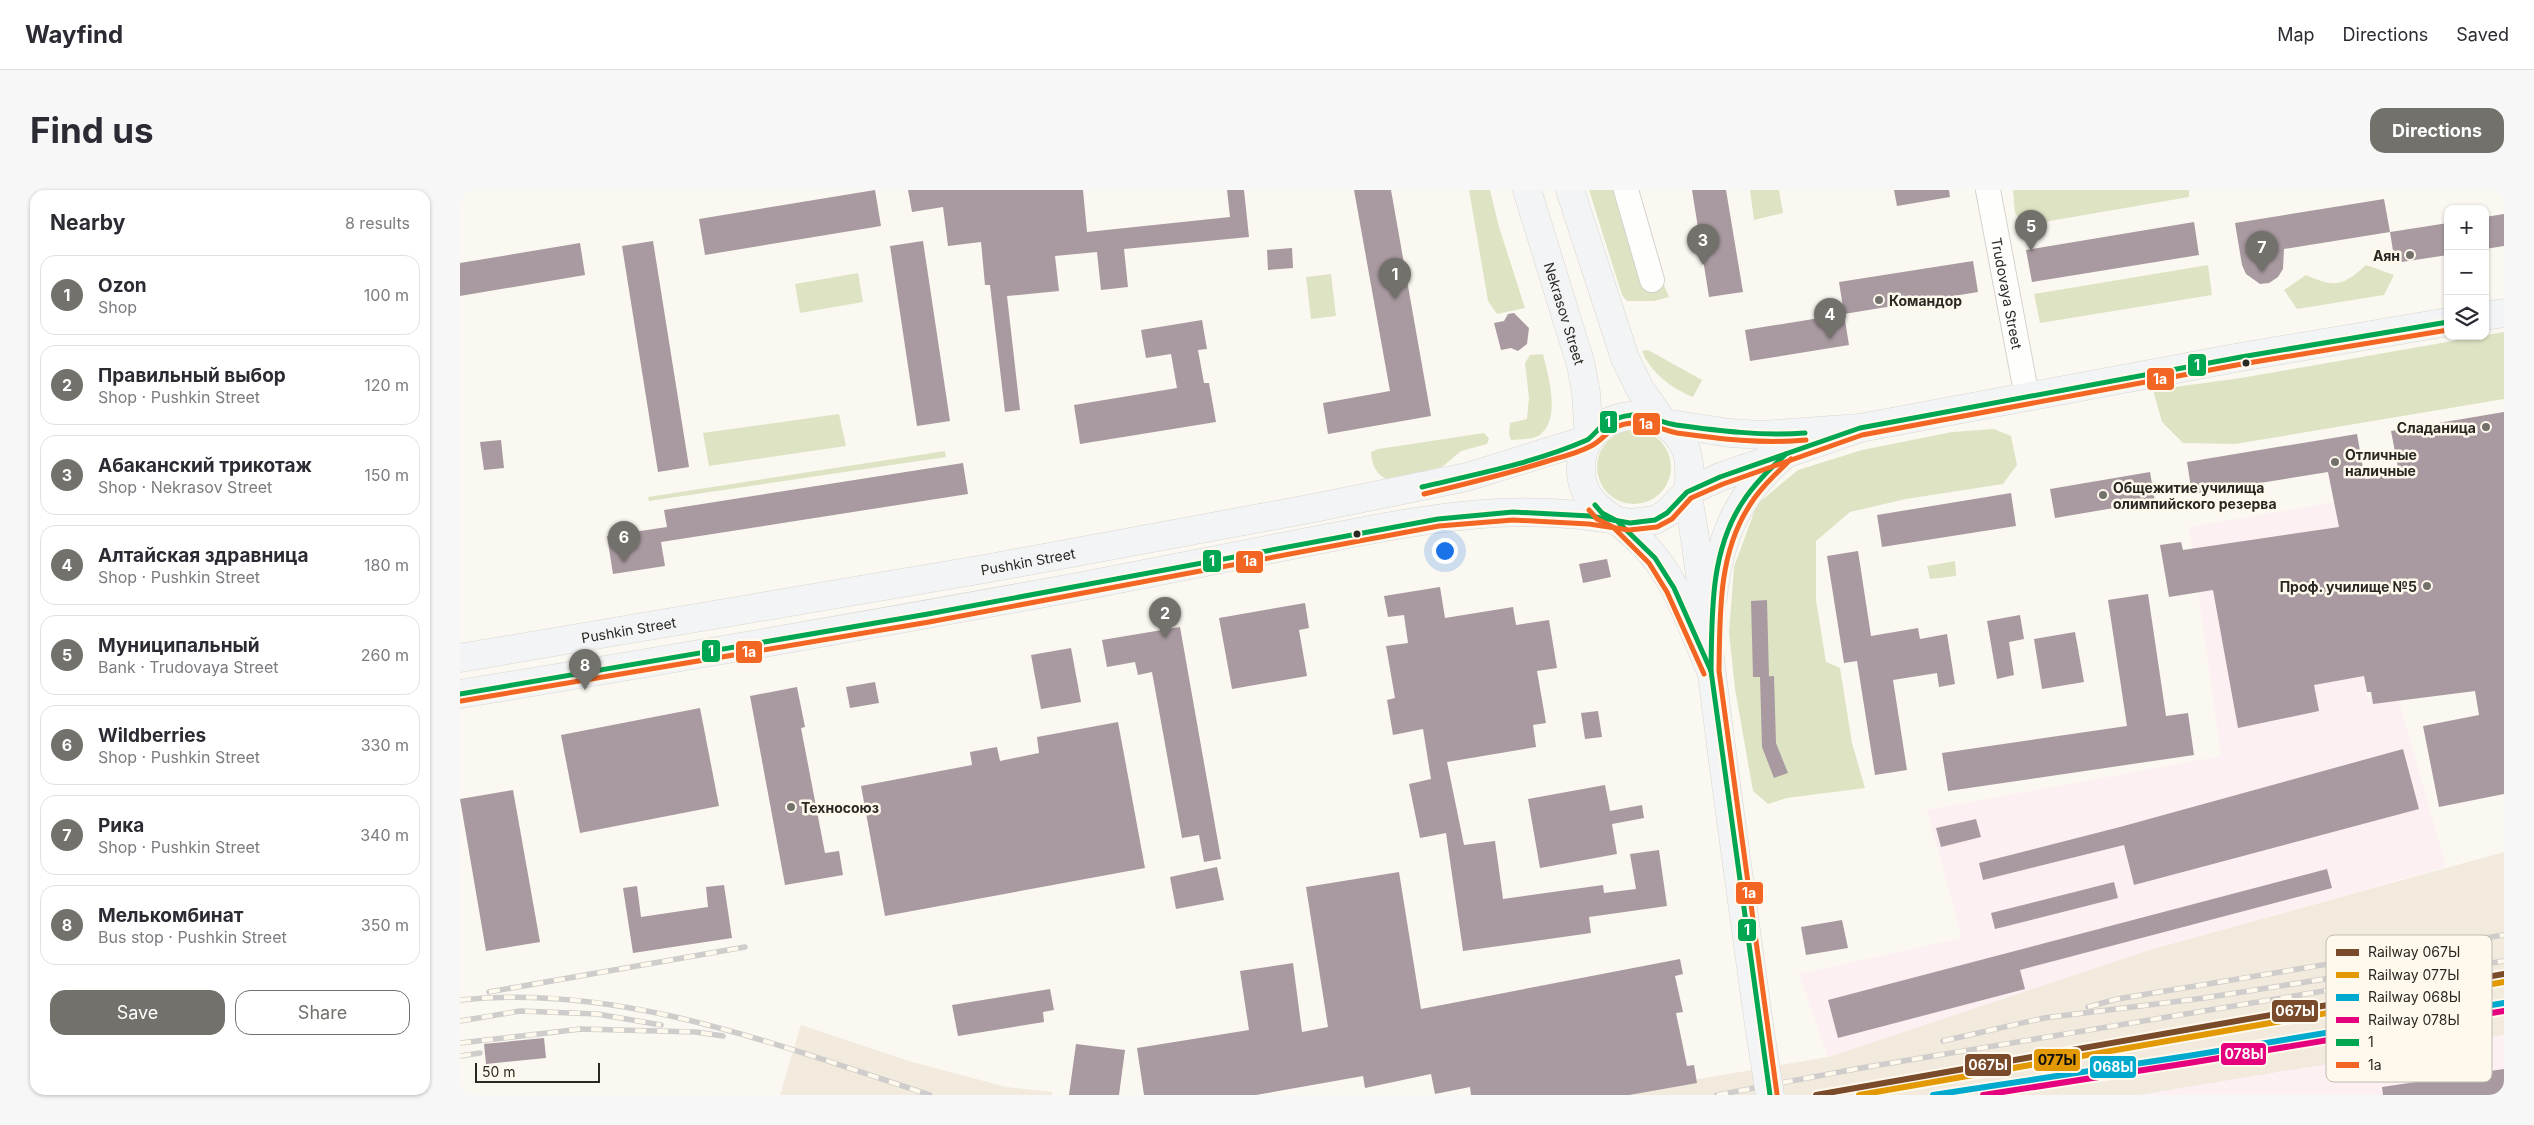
<!DOCTYPE html>
<html lang="en">
<head>
<meta charset="utf-8">
<style>
  :root { --surface:#fff; --page:#f7f7f7; --text:#2b2b33; --muted:#7c7c81; --line:#e1e1e2; --accent:#73716b }
  body { margin:0; font-family:Inter,sans-serif; background:var(--page); color:var(--text) }
  .controls { position:absolute; right:15px; top:15px; display:grid; overflow:hidden; border-radius:10px; box-shadow:0 1px 4px #0004 }
  .controls button { width:45px; height:45px; display:grid; place-items:center; padding:0; border:0; border-bottom:1px solid var(--line); background:var(--surface); color:var(--text); font:25px sans-serif }
  .scale { position:absolute; left:15px; bottom:12px; width:125px; box-sizing:border-box; padding-left:5px; border:2px solid #2a2823; border-top:0; font-size:14px; line-height:18px; white-space:nowrap; color:#2a2823; -webkit-text-stroke:4px #fff9ed; paint-order:stroke }
  .you { position:absolute; left:984px; top:360px; width:18px; height:18px; margin:-12px; border:4px solid #fff; border-radius:50%; background:#1a73e8; box-shadow:0 0 0 8px #1a73e833 }
  .badge { display:grid; place-items:center; width:32px; height:32px; border-radius:50%; background:var(--accent); color:#fff; font-size:16px; font-weight:700 }
  .pin { position:absolute; translate:-50% -41px; filter:drop-shadow(0 1px 2px #0008) }
  .pin::after { content:''; position:absolute; top:26px; width:18px; height:15px; background:inherit; clip-path:polygon(0 0,100% 0,50% 100%) }
  .list { margin:0; padding:0; list-style:none }
  h2 { display:flex; justify-content:space-between; align-items:center; height:65px; margin:0; padding:0 20px; font-size:21px }
  h2 small { font-size:16px; font-weight:400; color:var(--muted) }
  .list li { display:grid; grid-template-columns:32px 1fr auto; gap:15px; align-items:center; box-sizing:border-box; height:80px; margin:0 10px 10px; padding:0 10px; border:1px solid var(--line); border-radius:15px }
  .list b { display:block; font-size:19px; white-space:nowrap }
  .list p { margin:0; font-size:16px; white-space:nowrap; color:var(--muted) }
  .list em { font-size:16px; font-style:normal; color:var(--muted) }
  .actions { display:flex; gap:10px; padding:15px 20px }
  .actions a { flex:1; padding:11px 0; border:1px solid var(--accent); border-radius:15px; text-align:center; font-size:18px; color:var(--accent) }
  .actions .main { background:var(--accent); color:#fff }
  .icon { flex:none; width:28px; height:28px; fill:none; stroke:currentColor; stroke-width:2; stroke-linecap:round; stroke-linejoin:round }
  .map { position:relative; flex:none; width:2044px; height:905px; overflow:hidden; border-radius:15px }
  header { display:flex; align-items:center; gap:30px; box-sizing:border-box; height:70px; padding:0 25px; background:var(--surface); border-bottom:1px solid var(--line) }
  header strong { font-size:24px }
  nav { display:flex; gap:28px; margin-inline-start:auto; font-size:18px }
  .intro { display:flex; align-items:center; justify-content:space-between; box-sizing:border-box; height:120px; padding:0 30px }
  h1 { margin:0; font-size:35px }
  .button { padding:12px 22px; border-radius:15px; background:var(--accent); color:#fff; font-size:18px; font-weight:700 }
  main { display:flex; gap:30px; padding:0 30px }
  aside { flex:1; background:var(--surface); border-radius:15px; box-shadow:0 1px 4px #0004 }
  .map>svg:first-child { display:block }
</style>
</head>
<body>
<header>
<strong>Wayfind</strong>
<nav><a>Map</a><a>Directions</a><a>Saved</a></nav>
</header>
<div class="intro"><h1>Find us</h1><a class="button">Directions</a></div>
<main>
<aside>
<h2>Nearby<small>8 results</small></h2>
<ul class="list">
<li><span class="badge">1</span><div><b>Ozon</b><p>Shop</p></div><em>100 m</em></li>
<li><span class="badge">2</span><div><b>Правильный выбор</b><p>Shop · Pushkin Street</p></div><em>120 m</em></li>
<li><span class="badge">3</span><div><b>Абаканский трикотаж</b><p>Shop · Nekrasov Street</p></div><em>150 m</em></li>
<li><span class="badge">4</span><div><b>Алтайская здравница</b><p>Shop · Pushkin Street</p></div><em>180 m</em></li>
<li><span class="badge">5</span><div><b>Муниципальный</b><p>Bank · Trudovaya Street</p></div><em>260 m</em></li>
<li><span class="badge">6</span><div><b>Wildberries</b><p>Shop · Pushkin Street</p></div><em>330 m</em></li>
<li><span class="badge">7</span><div><b>Рика</b><p>Shop · Pushkin Street</p></div><em>340 m</em></li>
<li><span class="badge">8</span><div><b>Мелькомбинат</b><p>Bus stop · Pushkin Street</p></div><em>350 m</em></li>
</ul>
<div class="actions"><a class="main">Save</a><a>Share</a></div>
</aside>
<div class="map">
<svg width="2044" height="905" viewBox="0 0 2044 905">
  <rect width="100%" height="100%" fill="#fbf8f1"/>
  <!-- built -->
  <g fill="#f1eadd">
    <path d="M2044 662V845L1680 905H1144L1368 867 1689 760Z"/>
    <path d="M341 835 449 871 546 897 592 902V905H320Z"/>
  </g>
  <!-- industrial -->
  <g fill="#fcf0f2">
    <path d="M1875 312 1907 508 1937 504 1986 677 1689 760 1368 867 1339 784 1502 748 1467 620 1761 566 1729 337Z"/>
    <path d="M2044 845V905H1680Z"/>
  </g>
  <!-- green -->
  <g fill="#dee4c3">
    <path d="M1009 0H1030L1039 37 1065 118 1037 124 1028 111Z"/>
    <path d="M1129 0H1156L1186 93 1204 95 1209 107 1194 111H1167L1162 105Z"/>
    <path d="M1290 0H1319L1323 23 1294 30Z"/>
    <path d="M1553 0H1729V7L1566 35 1555 23Z"/>
    <path d="M1748 75 1752 105 1580 133 1574 104Z"/>
    <path d="M1906 75 1934 85 1924 105 1837 119 1824 100 1846 85C1875 98 1883 96 1906 75Z"/>
    <path d="M398 83 403 112 340 123 335 94Z"/>
    <path d="M871 84 876 126 851 129 846 87Z"/>
    <path d="M2044 142V209L1775 254 1723 253 1702 232 1693 200 1781 188Z"/>
    <path d="M1188 160 1242 190 1233 207C1212 199 1190 182 1182 161Z"/>
    <path d="M1083 164C1088 185 1101 227 1081 244 1073 250 1060 249 1051 250L1049 244 1050 233 1067 229 1069 208 1065 173 1070 165Z"/>
    <path d="M379 224 386 256 249 276 243 243Z"/>
    <path d="M1534 239 1551 246 1557 275 1543 294 1446 309 1390 322 1356 351V410L1366 472 1380 478 1392 553 1405 598 1327 608 1308 614 1293 601 1275 499 1269 442 1274 377 1297 314 1338 280 1402 260 1492 242Z"/>
    <circle cx="1174" cy="277" r="37"/>
    <path d="M1024 243 1029 249 1027 254 1001 261 982 277 926 289C915 283 912 274 911 262L918 259Z"/>
    <path d="M485 261 486 267 189 311 188 307Z"/>
    <path d="M1495 371 1496 386 1470 389 1467 376Z"/>
  </g>
  <!-- building -->
  <g fill="#a89aa0">
    <path d="M415 0 421 36 245 65 239 29Z"/>
    <path d="M448 0H623L627 42 770 27 767 0H784L789 47 664 59 668 97 641 100 637 62 595 66 599 101 547 106 560 220 545 222 530 95H525L521 52 488 56 483 17 452 22Z"/>
    <path d="M894 0H931L971 226 868 244 863 213 930 201Z"/>
    <path d="M1232 0H1266L1283 102 1249 107Z"/>
    <path d="M1434 0H1489L1490 7 1437 16Z"/>
    <path d="M1924 9 1930 42 1824 59 1823 79 1818 87 1809 93 1800 94 1786 84 1782 75 1775 33Z"/>
    <path d="M2044 24V56L2025 59V27Z"/>
    <path d="M1734 32 1739 65 1572 92 1566 60Z"/>
    <path d="M1988 33V65L1935 73 1930 42Z"/>
    <path d="M193 51 229 277 198 282 162 56Z"/>
    <path d="M463 51 490 231 457 236 430 56Z"/>
    <path d="M120 53 125 85 0 106V73Z"/>
    <path d="M832 58 833 78 808 80 807 60Z"/>
    <path d="M1513 71 1518 102 1384 124 1379 92Z"/>
    <path d="M1054 123 1069 138 1067 154 1058 161 1051 158 1041 160 1034 133 1044 131 1048 124Z"/>
    <path d="M1384 124 1389 155 1290 171 1285 140Z"/>
    <path d="M742 130 747 159 738 160 744 193H749L756 232 620 254 614 215 717 198 711 164 686 168 681 140Z"/>
    <path d="M2044 222V604L1979 617 1963 536 2019 525 2015 501 1913 514 1911 502H1907L1904 486 1854 495 1859 521 1778 538 1753 400 1709 407 1700 355 1721 352 1723 360 1879 337 1868 282 1732 304 1727 272 1897 244 1905 289 1939 283 1931 241Z"/>
    <path d="M41 250 44 278 24 280 20 252Z"/>
    <path d="M503 273 508 304 201 352 205 376 153 384 147 346 207 337 204 320Z"/>
    <path d="M1690 282 1695 311 1595 328 1590 299Z"/>
    <path d="M1551 303 1556 336 1422 357 1417 325Z"/>
    <path d="M1398 361 1411 446 1458 438 1460 449 1487 444 1495 494 1479 497 1477 483 1433 490 1447 580 1415 585 1397 471 1384 473 1367 366Z"/>
    <path d="M1147 369 1151 387 1123 393 1119 374Z"/>
    <path d="M980 397 985 428 1053 417 1056 435 1089 430 1097 478 1077 481 1086 533 1073 535 1076 557 987 572 1004 655 1035 651 1043 709 1143 695 1144 703 1176 699 1170 664 1199 660 1207 716 1129 727 1131 743 1003 761 986 643 960 648 949 594 971 589 963 539 933 545 927 510 935 508 926 456 948 453 944 425 928 427 924 406Z"/>
    <path d="M1688 404 1706 526 1728 523 1734 565 1488 601 1482 563 1667 536 1648 410Z"/>
    <path d="M1307 410 1309 487H1293L1291 411Z"/>
    <path d="M845 413 849 438 839 440 847 486 772 499 759 428Z"/>
    <path d="M1560 425 1564 449 1549 452 1554 485 1537 489 1527 431Z"/>
    <path d="M720 437 761 669 744 672 739 645 722 648 692 482 678 485 675 472 647 477 642 450Z"/>
    <path d="M1615 442 1624 492 1582 499 1574 449Z"/>
    <path d="M611 458 621 512 581 519 571 465Z"/>
    <path d="M1314 486 1316 553 1328 583 1314 588 1302 557 1300 487Z"/>
    <path d="M415 492 419 513 390 518 386 497Z"/>
    <path d="M337 497 345 537 341 538 365 663 379 661 383 685 325 695 290 506Z"/>
    <path d="M240 518 259 616 120 643 101 545Z"/>
    <path d="M1138 521 1142 547 1125 549 1121 523Z"/>
    <path d="M658 532 685 678 425 726 401 596 512 575 510 562 537 557 540 571 579 563 577 547Z"/>
    <path d="M1943 559 1959 619 1674 695 1664 655 1523 690 1519 673 1660 637Z"/>
    <path d="M1145 595 1150 621 1182 615 1184 628 1152 634 1157 664 1080 678 1068 609Z"/>
    <path d="M53 600 80 752 26 761 0 609Z"/>
    <path d="M1516 629 1521 647 1481 657 1476 638Z"/>
    <path d="M757 677 764 710 716 719 710 687Z"/>
    <path d="M1867 679 1872 698 1560 780 1565 799 1378 848 1368 810Z"/>
    <path d="M939 682 961 819 1220 769 1223 784 1215 786 1223 822 1216 823 1227 876 1234 875 1237 893 1169 905H1011L1010 897 975 904 971 884 905 898 903 886 796 905H684L677 858 789 840 780 781 833 773 842 842 868 837 846 697Z"/>
    <path d="M1654 692 1658 708 1535 739 1531 723Z"/>
    <path d="M264 695 272 748 173 763 163 698 177 696 181 727 248 717 246 697Z"/>
    <path d="M1382 730 1388 758 1346 765 1341 737Z"/>
    <path d="M590 799 594 820 583 822 584 832 498 846 492 815Z"/>
    <path d="M84 848 86 868 26 874 24 854Z"/>
    <path d="M616 854 665 860 659 905H609Z"/>
    <path d="M2044 879V905H1923L1922 897Z"/>
  </g>
  <g fill="none" stroke-linecap="round" stroke-linejoin="round">
    <defs>
      <g id="minor">
        <path d="M1166 0 1192 90"/>
        <path id="s1" d="M1528 0 1567 207"/>
      </g>
      <g id="major">
        <path id="s2" d="M1067 0 1121 175 1126 203 1129 249"/>
        <path d="M1110 0 1165 168 1180 199 1204 233"/>
        <path d="M2025 126 2044 123"/>
        <path d="M1204 233 1270 243 1301 245 1400 238 1781 167 1988 132"/>
        <path d="M1253 407C1259 350 1277 306 1321 268"/>
        <path id="s3" d="M0 468 530 378 854 318 1007 287 1129 249"/>
        <path d="M1251 481C1232 439 1218 390 1185 356 1176 347 1166 337 1155 330 1137 318 1121 305 1121 280 1119 220 1203 205 1226 260 1233 278 1226 299 1230 318 1240 374 1245 429 1252 484 1259 543 1267 601 1275 660 1283 718 1291 777 1299 835"/>
        <path d="M0 504C208 470 416 434 623 396 703 381 783 364 863 349 970 328 1061 310 1170 333L1195 330 1207 323 1227 302 1260 287 1400 238"/>
      </g>
    </defs>
    <!-- minor casing -->
    <use href="#minor" stroke="#d5d2ce" stroke-width="26"/>
    <!-- major casing -->
    <use href="#major" stroke="#d7d6d2" stroke-width="29"/>
    <!-- minor -->
    <use href="#minor" stroke="#fefefd" stroke-width="24"/>
    <!-- major -->
    <use href="#major" stroke="#f3f4f5" stroke-width="28"/>
    <defs>
      <g id="rail">
        <path d="M29 802 285 757"/>
        <path d="M0 810C161 793 320 856 470 905"/>
        <path d="M1628 817 1657 809 2044 745"/>
        <path d="M0 831 60 821 137 824 201 835"/>
        <path d="M1483 851 1584 828 1744 808 2011 766"/>
        <path d="M0 853 121 839 236 842 263 846"/>
        <path d="M0 866 20 863"/>
        <path d="M1257 905 1401 878 2044 771"/>
      </g>
    </defs>
    <!-- rail casing -->
    <use href="#rail" stroke="#cecdcb" stroke-width="5.5"/>
    <!-- rail -->
    <use href="#rail" stroke="#fff9ed" stroke-width="4" stroke-dasharray="11" stroke-linecap="butt"/>
    <defs>
      <path id="major-bridge" d="M1299 835 1310 905"/>
    </defs>
    <!-- major-bridge casing -->
    <use href="#major-bridge" stroke="#d7d6d2" stroke-width="29" stroke-linecap="butt"/>
    <!-- major-bridge -->
    <use href="#major-bridge" stroke="#f3f4f5" stroke-width="28"/>
    <defs>
      <g id="bus-1">
        <path d="M962 297C1017 284 1074 273 1127 250 1132 247 1136 241 1141 237 1149 231 1161 226 1172 225 1188 224 1201 233 1216 235 1260 241 1301 246 1345 243"/>
        <path d="M1135 315 1142 323 1157 331 1195 368 1214 398 1251 481"/>
        <path d="M0 504 468 424 978 329 1053 322 1130 326 1170 333 1195 330 1207 323 1227 302 1260 287 1400 238 1781 167 1988 132"/>
        <path d="M1310 905 1251 481C1252 424 1250 362 1282 313 1294 294 1310 279 1326 264"/>
      </g>
      <g id="bus-2">
        <path d="M964 304C1006 294 1047 284 1088 271 1102 267 1118 263 1131 256 1147 248 1149 234 1173 233 1188 232 1202 240 1217 243 1260 249 1302 254 1346 250"/>
        <path d="M1129 320 1137 329 1153 337 1189 373 1207 402 1244 484"/>
        <path d="M1 511 469 432 979 336 1053 330 1129 334 1169 340 1197 337 1212 329 1231 308 1263 294 1402 245 1782 174 1988 140"/>
        <path d="M1317 904 1259 481C1260 425 1258 366 1288 318 1299 299 1316 284 1331 269"/>
      </g>
    </defs>
    <!-- bus-1 casing -->
    <use href="#bus-1" stroke="#fff9ed" stroke-width="9"/>
    <!-- bus-2 casing -->
    <use href="#bus-2" stroke="#fff9ed" stroke-width="9"/>
    <!-- bus-1 -->
    <use href="#bus-1" stroke="#00a651" stroke-width="5"/>
    <!-- bus-2 -->
    <use href="#bus-2" stroke="#f26522" stroke-width="5"/>
    <defs>
      <path id="rail-1" d="M1356 905 2044 784"/>
      <path id="rail-2" d="M1399 905 2044 792"/>
      <path id="rail-3" d="M1473 905 1734 865 2044 813"/>
      <path id="rail-4" d="M1523 905 1735 872 2044 821"/>
    </defs>
    <!-- rail-1 casing -->
    <use href="#rail-1" stroke="#fff9ed" stroke-width="10"/>
    <!-- rail-2 casing -->
    <use href="#rail-2" stroke="#fff9ed" stroke-width="10"/>
    <!-- rail-3 casing -->
    <use href="#rail-3" stroke="#fff9ed" stroke-width="10"/>
    <!-- rail-4 casing -->
    <use href="#rail-4" stroke="#fff9ed" stroke-width="10"/>
    <!-- rail-1 -->
    <use href="#rail-1" stroke="#7a4b2a" stroke-width="6"/>
    <!-- rail-2 -->
    <use href="#rail-2" stroke="#e29904" stroke-width="6"/>
    <!-- rail-3 -->
    <use href="#rail-3" stroke="#00a9ce" stroke-width="6"/>
    <!-- rail-4 -->
    <use href="#rail-4" stroke="#e5007d" stroke-width="6"/>
  </g>
  <!-- markers -->
  <g fill="#73716b" stroke="#fff9ed" stroke-width="2">
    <circle cx="1950" cy="65" r="5"/>
    <circle cx="1419" cy="110" r="5"/>
    <circle cx="2026" cy="237" r="5"/>
    <circle cx="1875" cy="272" r="5"/>
    <circle cx="1643" cy="305" r="5"/>
    <circle cx="1967" cy="396" r="5"/>
    <circle cx="331" cy="617" r="5"/>
  </g>
  <g fill="#2a2823" stroke="#fff9ed" stroke-width="2">
    <circle cx="1786" cy="173" r="4.5"/>
    <circle cx="897" cy="344" r="4.5"/>
  </g>
  <g text-anchor="middle" dominant-baseline="central" stroke-width="5" stroke-linejoin="round" paint-order="stroke">
    <!-- poi labels -->
    <g font-size="14" font-weight="bold" fill="#2a2823" stroke="#fff9ed" text-anchor="start">
      <text x="1940" y="65" text-anchor="end">Аян</text>
      <text x="1429" y="110">Командор</text>
      <text x="2016" y="237" text-anchor="end">Сладаница</text>
      <text x="1885" y="264">Отличные<tspan x="1885" dy="16">наличные</tspan></text>
      <text x="1653" y="297">Общежитие училища<tspan x="1653" dy="16">олимпийского резерва</tspan></text>
      <text x="1957" y="396" text-anchor="end">Проф. училище №5</text>
      <text x="341" y="617">Техносоюз</text>
    </g>
    <!-- street labels -->
    <g font-size="14" fill="#2a2823" stroke="#fff9ed">
      <text stroke="none"><textPath href="#s1" startOffset="105">Trudovaya Street</textPath></text>
      <text stroke="none"><textPath href="#s2" startOffset="129">Nekrasov Street</textPath></text>
      <text stroke="none"><textPath href="#s3" startOffset="576">Pushkin Street</textPath></text>
      <text stroke="none"><textPath href="#s3" startOffset="171">Pushkin Street</textPath></text>
    </g>
  </g>
  <!-- legend -->
  <rect x="1866" y="745" width="166" height="147" rx="8" fill="#fff9ed" stroke="#bfbab0" stroke-width="1"/>
  <rect x="1876" y="759" width="23" height="7" fill="#7a4b2a"/>
  <rect x="1876" y="782" width="23" height="6" fill="#e29904"/>
  <rect x="1876" y="804" width="23" height="7" fill="#00a9ce"/>
  <rect x="1876" y="827" width="23" height="6" fill="#e5007d"/>
  <rect x="1876" y="849" width="23" height="7" fill="#00a651"/>
  <rect x="1876" y="872" width="23" height="6" fill="#f26522"/>
  <g font-size="14" fill="#2a2823">
    <text x="1908" y="767">Railway 067Ы</text>
    <text x="1908" y="790">Railway 077Ы</text>
    <text x="1908" y="812">Railway 068Ы</text>
    <text x="1908" y="835">Railway 078Ы</text>
    <text x="1908" y="857">1</text>
    <text x="1908" y="880">1а</text>
  </g>
  <g stroke="#fff9ed" stroke-width="2">
    <rect x="1727" y="163" width="20" height="24" rx="5" fill="#00a651"/>
    <rect x="1686" y="177" width="29" height="24" rx="5" fill="#f26522"/>
    <rect x="1139" y="220" width="19" height="24" rx="5" fill="#00a651"/>
    <rect x="1172" y="222" width="29" height="24" rx="5" fill="#f26522"/>
    <rect x="742" y="359" width="20" height="24" rx="5" fill="#00a651"/>
    <rect x="775" y="360" width="29" height="24" rx="5" fill="#f26522"/>
    <rect x="241" y="449" width="20" height="24" rx="5" fill="#00a651"/>
    <rect x="275" y="450" width="28" height="24" rx="5" fill="#f26522"/>
    <rect x="1275" y="691" width="29" height="24" rx="5" fill="#f26522"/>
    <rect x="1277" y="728" width="20" height="24" rx="5" fill="#00a651"/>
    <rect x="1811" y="809" width="48" height="24" rx="5" fill="#7a4b2a"/>
    <rect x="1760" y="852" width="47" height="24" rx="5" fill="#e5007d"/>
    <rect x="1573" y="858" width="48" height="24" rx="5" fill="#e29904"/>
    <rect x="1504" y="863" width="48" height="24" rx="5" fill="#7a4b2a"/>
    <rect x="1629" y="865" width="48" height="24" rx="5" fill="#00a9ce"/>
  </g>
  <g font-size="14" text-anchor="middle" font-weight="bold" fill="#fff">
    <text x="1737" y="180">1</text>
    <text x="1700" y="194">1а</text>
    <text x="1148" y="237">1</text>
    <text x="1186" y="239">1а</text>
    <text x="752" y="376">1</text>
    <text x="790" y="376">1а</text>
    <text x="251" y="466">1</text>
    <text x="289" y="467">1а</text>
    <text x="1289" y="708">1а</text>
    <text x="1287" y="745">1</text>
    <text x="1835" y="826">067Ы</text>
    <text x="1784" y="869">078Ы</text>
    <text x="1528" y="880">067Ы</text>
    <text x="1653" y="882">068Ы</text>
  </g>
  <g font-size="14" text-anchor="middle" font-weight="bold" fill="#111">
    <text x="1597" y="875">077Ы</text>
  </g>
</svg>
<div class="controls">
<button>+</button>
<button>−</button>
<button><svg class="icon" aria-label="layers" viewBox="0 0 24 24"><path d="M12 4l9 5-9 5-9-5zM3 14l9 5 9-5"/></svg></button>
</div>
<div class="scale">50 m</div>
<div class="you"></div>
<div class="pin badge" style="left:935px;top:109px">1</div>
<div class="pin badge" style="left:705px;top:448px">2</div>
<div class="pin badge" style="left:1243px;top:75px">3</div>
<div class="pin badge" style="left:1370px;top:149px">4</div>
<div class="pin badge" style="left:1571px;top:61px">5</div>
<div class="pin badge" style="left:164px;top:372px">6</div>
<div class="pin badge" style="left:1802px;top:82px">7</div>
<div class="pin badge" style="left:125px;top:500px">8</div>
</div>
</main>
</body>
</html>
